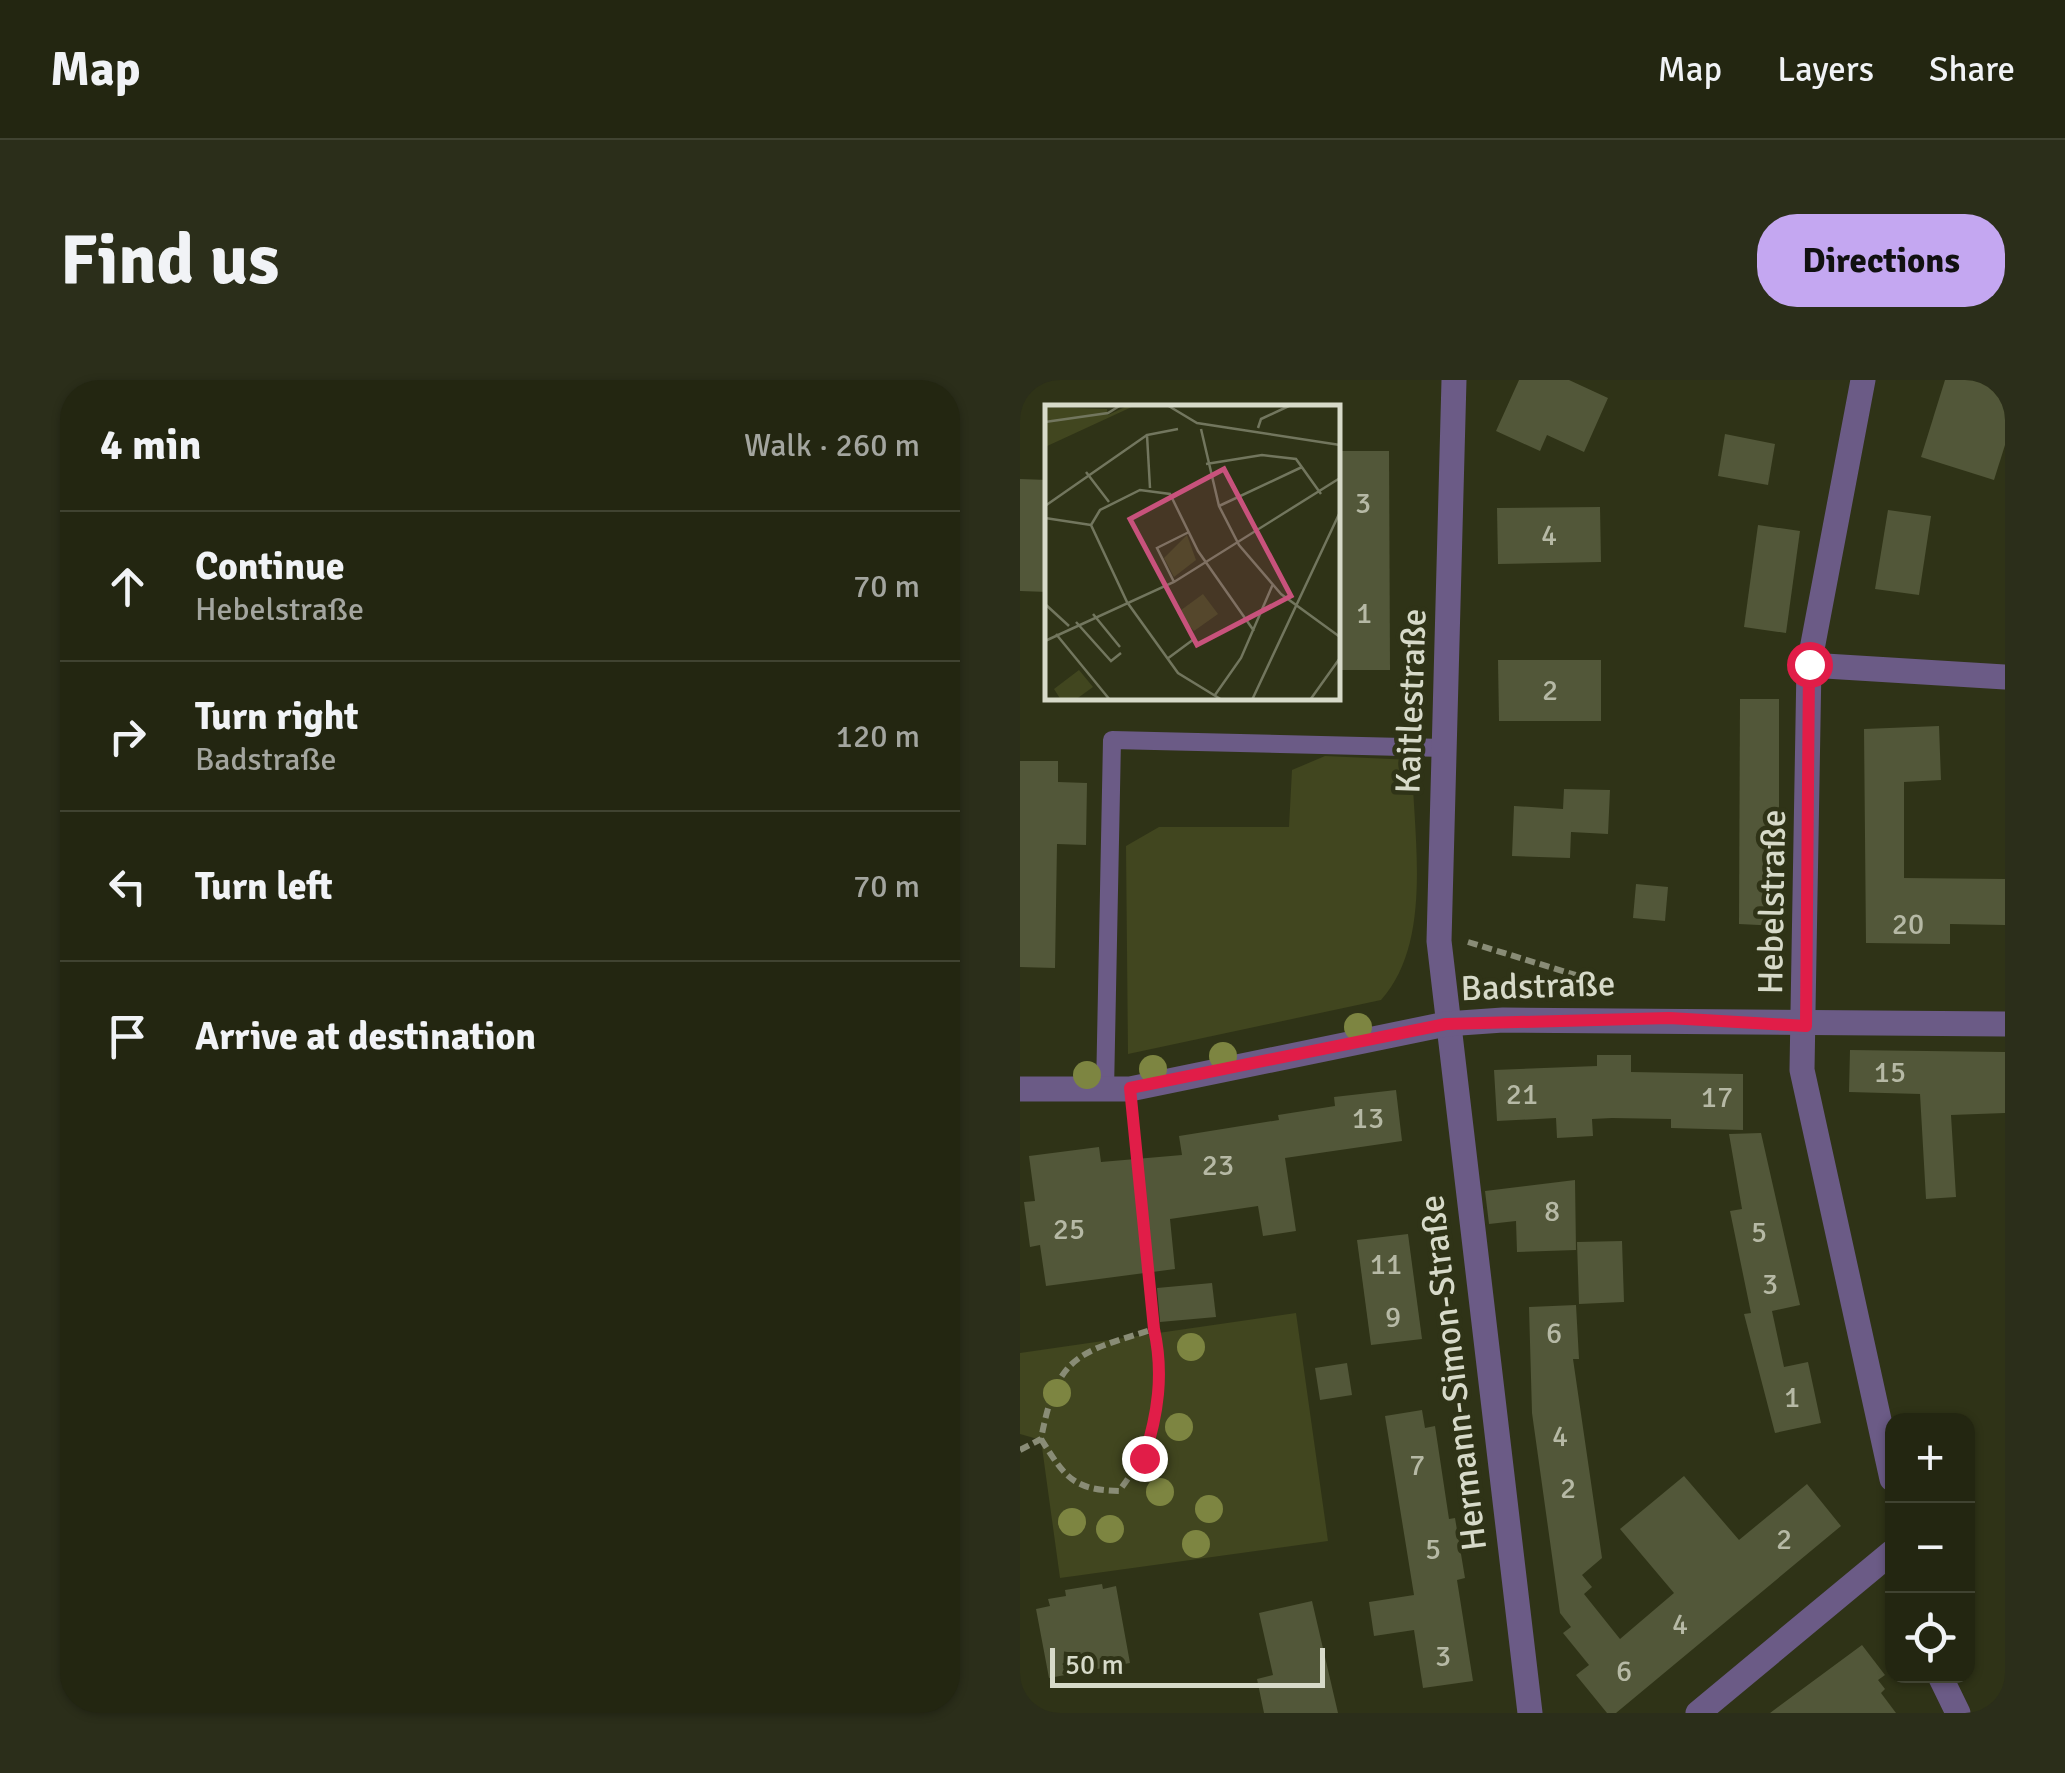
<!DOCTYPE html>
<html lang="en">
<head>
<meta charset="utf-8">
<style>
  :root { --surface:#232611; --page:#2b2e1a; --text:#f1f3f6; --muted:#a3a59f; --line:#404331; --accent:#c4a7f1 }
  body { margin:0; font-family:Signika,sans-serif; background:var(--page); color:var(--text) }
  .controls { position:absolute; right:30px; bottom:30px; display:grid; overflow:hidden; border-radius:20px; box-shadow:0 2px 8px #0004 }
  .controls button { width:90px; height:90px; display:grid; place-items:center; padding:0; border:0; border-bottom:2px solid var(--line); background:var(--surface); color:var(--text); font:50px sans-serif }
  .scale { position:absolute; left:30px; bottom:25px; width:275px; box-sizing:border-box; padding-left:10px; border:5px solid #d7dac9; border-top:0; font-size:28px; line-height:35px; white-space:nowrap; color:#d7dac9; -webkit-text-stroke:8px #2f3317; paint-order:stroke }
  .stop { position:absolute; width:30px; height:30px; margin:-22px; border:8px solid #e11d48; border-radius:50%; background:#fff }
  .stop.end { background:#e11d48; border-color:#fff; box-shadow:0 2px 10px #0008 }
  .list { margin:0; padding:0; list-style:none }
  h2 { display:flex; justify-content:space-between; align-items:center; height:130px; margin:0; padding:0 40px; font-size:42px }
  h2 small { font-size:32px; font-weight:400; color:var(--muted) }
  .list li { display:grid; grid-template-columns:65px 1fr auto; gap:30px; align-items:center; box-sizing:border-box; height:150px; padding:0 40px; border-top:2px solid var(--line) }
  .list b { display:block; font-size:38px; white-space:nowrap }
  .list p { margin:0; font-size:32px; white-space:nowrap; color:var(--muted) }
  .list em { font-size:32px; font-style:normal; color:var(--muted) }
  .icon { flex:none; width:55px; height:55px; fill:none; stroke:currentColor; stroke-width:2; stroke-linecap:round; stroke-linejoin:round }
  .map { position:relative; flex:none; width:985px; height:1333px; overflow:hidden; border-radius:40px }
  header { display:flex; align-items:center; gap:60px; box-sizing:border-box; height:140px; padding:0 50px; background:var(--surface); border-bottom:2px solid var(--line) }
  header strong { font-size:48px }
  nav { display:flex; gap:55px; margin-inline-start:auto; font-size:35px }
  .intro { display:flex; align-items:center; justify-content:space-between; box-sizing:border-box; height:240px; padding:0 60px }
  h1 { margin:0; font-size:70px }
  .button { padding:25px 45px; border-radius:40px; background:var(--accent); color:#111; font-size:35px; font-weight:700 }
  main { display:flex; gap:60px; padding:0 60px }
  aside { flex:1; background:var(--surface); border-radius:40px; box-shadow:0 2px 8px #0004 }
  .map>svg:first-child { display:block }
</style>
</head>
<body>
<header>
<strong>Map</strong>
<nav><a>Map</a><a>Layers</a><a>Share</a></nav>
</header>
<div class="intro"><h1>Find us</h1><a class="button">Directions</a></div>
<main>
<aside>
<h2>4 min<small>Walk · 260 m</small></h2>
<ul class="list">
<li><svg class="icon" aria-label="ahead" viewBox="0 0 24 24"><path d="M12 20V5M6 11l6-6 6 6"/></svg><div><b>Continue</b><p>Hebelstraße</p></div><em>70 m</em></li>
<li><svg class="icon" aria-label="right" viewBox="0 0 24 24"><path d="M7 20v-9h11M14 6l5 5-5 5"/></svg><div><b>Turn right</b><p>Badstraße</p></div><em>120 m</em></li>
<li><svg class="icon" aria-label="left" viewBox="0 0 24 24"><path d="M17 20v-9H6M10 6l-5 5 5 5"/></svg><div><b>Turn left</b></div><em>70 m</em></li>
<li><svg class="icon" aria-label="arrive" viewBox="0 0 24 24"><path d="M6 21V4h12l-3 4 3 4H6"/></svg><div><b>Arrive at destination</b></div></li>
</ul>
</aside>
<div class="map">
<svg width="985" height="1333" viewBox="0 0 985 1333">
  <rect width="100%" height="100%" fill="#2f3317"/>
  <!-- green -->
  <g fill="#41461f">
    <path d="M305 376 392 380C393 455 414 561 361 620L108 674 106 466 139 447H269L272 390Z"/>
    <path d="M276 933 308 1161 40 1198 21 1060 0 1054V973Z"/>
  </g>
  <!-- building -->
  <g fill="#525739">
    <path d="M499 0H549L588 18 564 72 527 55 520 71 476 51Z"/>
    <path d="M925 0H985V65L974 100 901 77Z"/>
    <path d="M705 54 755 64 748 105 698 96Z"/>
    <path d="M318 71H369L370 290H318Z"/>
    <path d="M0 99 28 100V212L0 211Z"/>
    <path d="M580 127 581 182 478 184 477 128Z"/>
    <path d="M868 130 911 136 899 215 855 209Z"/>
    <path d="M738 145 780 151 766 253 724 247Z"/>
    <path d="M478 280H581V341H479Z"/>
    <path d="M720 319H759V546L719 544Z"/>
    <path d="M919 346 921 400 884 402V498L985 499V545L930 544V564L846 563 844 349Z"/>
    <path d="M0 381H38V402L67 403 66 465 37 464 35 588 0 587Z"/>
    <path d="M544 409 590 410 588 454 551 452 550 478 492 476 494 426 543 429Z"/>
    <path d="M616 504 648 507 645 541 613 538Z"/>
    <path d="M830 670 985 672V733L931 735 936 817 906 819 900 714 829 712Z"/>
    <path d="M577 675H611V692L723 694V750L651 748V739L592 738 572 739 573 756 537 758 536 738 477 741 474 690 577 686Z"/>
    <path d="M376 710 382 761 265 778 276 851 243 856 238 826 150 839 155 889 26 906 20 865 10 867 4 822 15 821 9 776 79 767 81 782 162 775 159 756 259 740 258 735 315 726 314 717Z"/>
    <path d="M741 753 780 925 752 931 764 987 788 982 801 1043 755 1053 724 934 731 933 710 831 722 829 709 754Z"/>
    <path d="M555 800 556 870 497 872 496 841 469 844 465 811Z"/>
    <path d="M388 854 402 959 351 965 337 860Z"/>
    <path d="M602 861 604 922 559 924 557 862Z"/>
    <path d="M192 903 196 937 140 942 137 908Z"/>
    <path d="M556 925 559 979H553L582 1178 562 1195 572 1207 564 1214 600 1259 654 1213 600 1149 664 1096 719 1160 787 1104 821 1146 596 1333H587L556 1295 569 1285 543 1253 551 1247 540 1233 512 1033 509 927Z"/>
    <path d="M327 983 332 1015 300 1020 295 988Z"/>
    <path d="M402 1030 405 1048 415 1046 429 1139 435 1138 445 1198 437 1200 453 1301 403 1308 394 1250 354 1256 349 1222 394 1215 365 1036Z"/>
    <path d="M82 1204 83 1209 96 1206 110 1283 29 1298 16 1229 30 1226 28 1219 46 1216 45 1210Z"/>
    <path d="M292 1221 318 1333H244L237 1299 253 1295 239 1233Z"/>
    <path d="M842 1265 865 1295 858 1300 865 1309 861 1313 876 1333H750Z"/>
  </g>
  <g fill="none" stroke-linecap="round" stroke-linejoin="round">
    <!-- path -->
    <g stroke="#898c76" stroke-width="6" stroke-dasharray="10 5" stroke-linecap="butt">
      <path d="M448 562 585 604 592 610"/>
      <path d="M21 1059C45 1097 53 1110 99 1111 138 1060 148 1011 134 949"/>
      <path d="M0 1070 21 1059C37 975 57 973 134 949L113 735"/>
    </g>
    <!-- lane -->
    <path stroke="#6b5b86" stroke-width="18" d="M85 711 92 360 424 368"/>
    <!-- street -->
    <g stroke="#6b5b86" stroke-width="25">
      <path d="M434 0 419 561 510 1333"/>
      <path d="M843 0 789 285 782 690 872 1099"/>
      <path d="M789 285 985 297"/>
      <path d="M0 709H110L426 644 483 640 985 644"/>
      <path d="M920 1296 938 1333"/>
      <path d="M678 1333 872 1172"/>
    </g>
  </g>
  <!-- trees -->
  <g fill="#7d8541">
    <circle cx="338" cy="647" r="14"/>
    <circle cx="203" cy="676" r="14"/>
    <circle cx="133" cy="689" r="14"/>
    <circle cx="67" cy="695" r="14"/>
    <circle cx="171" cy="967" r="14"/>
    <circle cx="37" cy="1013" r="14"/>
    <circle cx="159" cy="1047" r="14"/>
    <circle cx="140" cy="1112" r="14"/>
    <circle cx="189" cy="1129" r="14"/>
    <circle cx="52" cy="1142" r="14"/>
    <circle cx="90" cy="1149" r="14"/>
    <circle cx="176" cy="1164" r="14"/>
  </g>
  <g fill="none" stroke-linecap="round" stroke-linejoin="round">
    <!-- route -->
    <path stroke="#e11d48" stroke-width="12" d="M124 1078C138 1034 144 994 134 949L110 708 426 644 649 638 786 646 789 284"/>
  </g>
  <g text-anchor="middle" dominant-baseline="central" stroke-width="9" stroke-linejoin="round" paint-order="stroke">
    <!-- number labels -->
    <g font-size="30" fill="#b6b9a5">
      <text x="343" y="123">3</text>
      <text x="529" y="155">4</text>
      <text x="344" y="233">1</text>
      <text x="530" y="310">2</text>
      <text x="888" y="544">20</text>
      <text x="870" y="692">15</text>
      <text x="502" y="714">21</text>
      <text x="697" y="717">17</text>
      <text x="348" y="738">13</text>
      <text x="198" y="785">23</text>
      <text x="532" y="831">8</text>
      <text x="49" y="849">25</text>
      <text x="739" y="852">5</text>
      <text x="366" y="884">11</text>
      <text x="750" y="904">3</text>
      <text x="373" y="937">9</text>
      <text x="534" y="953">6</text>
      <text x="772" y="1017">1</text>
      <text x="540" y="1056">4</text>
      <text x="397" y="1085">7</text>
      <text x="548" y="1108">2</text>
      <text x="764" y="1159">2</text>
      <text x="413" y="1169">5</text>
      <text x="660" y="1244">4</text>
      <text x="423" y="1276">3</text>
      <text x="604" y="1291">6</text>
    </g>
    <!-- street labels -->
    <g font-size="35" fill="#d7dac9" stroke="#2f3317">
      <text transform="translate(391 321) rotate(-88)">Kaitlestraße</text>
      <text transform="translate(752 522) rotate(-89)">Hebelstraße</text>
      <text transform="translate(518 606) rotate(-2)">Badstraße</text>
      <text transform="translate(433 993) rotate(-97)">Hermann-Simon-Straße</text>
    </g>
  </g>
  <!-- overview -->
  <g transform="translate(25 25)">
    <rect width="295" height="295" fill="#2f3317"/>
    <path d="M84 0H91L0 42V2L62 4 63 10ZM142 130 151 155 129 172 119 153ZM158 189 173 209 149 226 132 208ZM34 265 48 282 30 295H16L9 284Z" fill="#41461f"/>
    <path fill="none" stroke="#72765e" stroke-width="2.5" d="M122 0 152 18 295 40M0 17 63 8 76 0M213 23 216 14 246 0M156 24 174 101 194 140 236 189 295 232M161 59 217 50 251 54 276 89M41 67 64 97M105 83 102 30 133 24M0 101 102 30M174 101 257 62M0 113 46 120M129 177 112 143 144 127M0 199 24 221M48 209 75 242M31 217 66 256 76 248M11 229 65 295M0 236 129 177 295 73M122 254 149 234M170 290 196 253 228 179M177 295 133 268 82 197 46 120 55 105 95 85 125 89 153 146 209 226M207 295 295 107M265 295 295 253"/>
    <path fill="#c8527c" fill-opacity="0.15" stroke="#c8527c" stroke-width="5" d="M179 64 246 191 152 240 85 114Z"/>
    <rect width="295" height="295" fill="none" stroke="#d7dac9" stroke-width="5"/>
  </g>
</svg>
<div class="controls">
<button>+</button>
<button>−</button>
<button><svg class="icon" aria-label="locate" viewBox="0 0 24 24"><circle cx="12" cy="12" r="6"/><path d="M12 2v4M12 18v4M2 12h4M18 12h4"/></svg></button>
</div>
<div class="scale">50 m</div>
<div class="stop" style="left:789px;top:284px"></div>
<div class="stop end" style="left:124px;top:1078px"></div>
</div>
</main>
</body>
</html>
